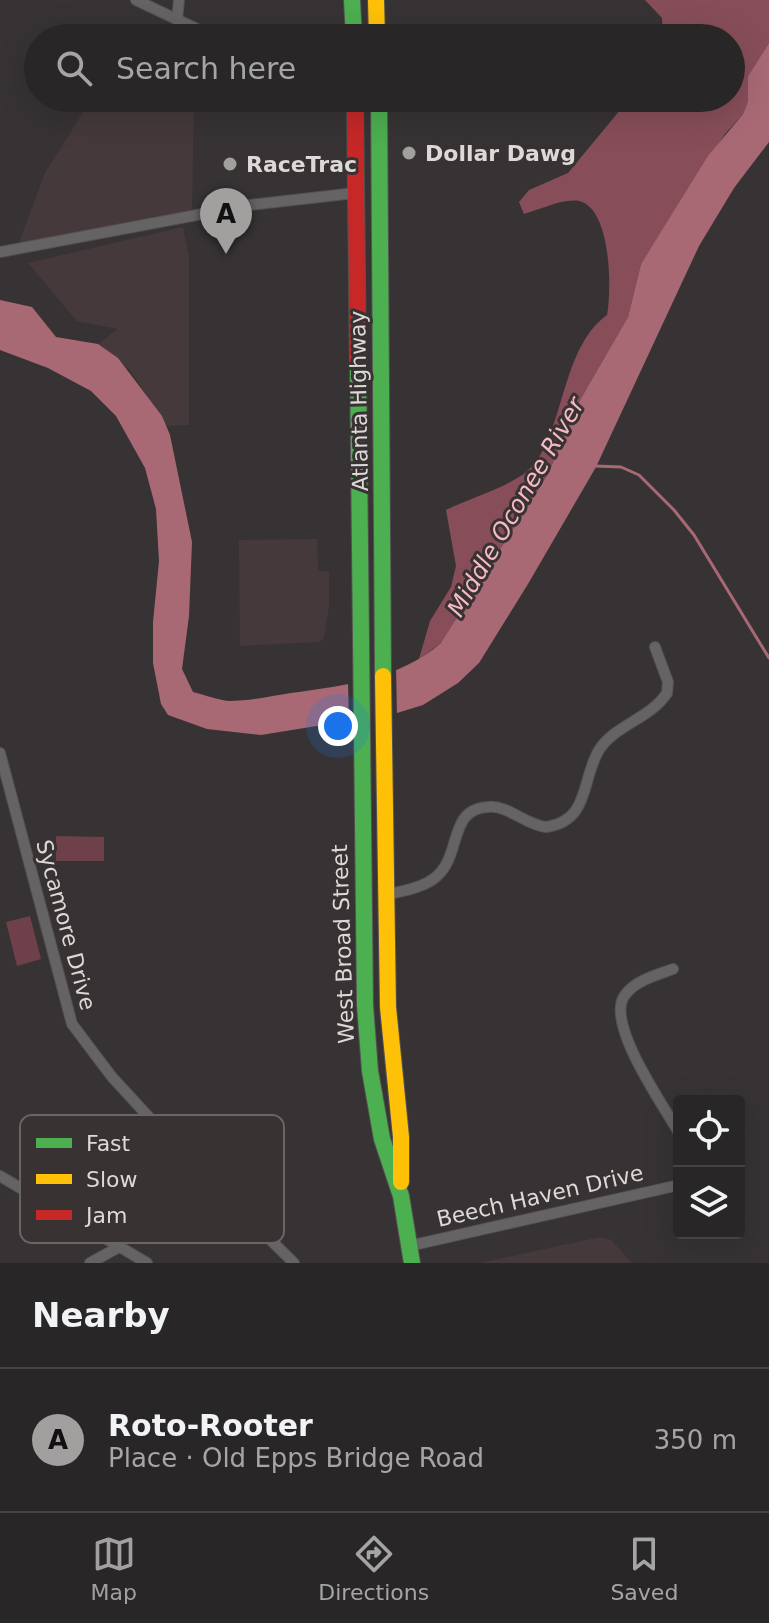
<!DOCTYPE html>
<html lang="en">
<head>
<meta charset="utf-8">
<style>
  :root { --surface:#292627; --page:#312e2f; --text:#f1f3f6; --muted:#a5a5a7; --line:#454344; --accent:#a29f9f }
  body { margin:0; font-family:"DejaVu Sans",sans-serif; background:var(--page); color:var(--text) }
  .controls { position:absolute; right:24px; bottom:24px; display:grid; overflow:hidden; border-radius:8px; box-shadow:0 8px 32px #0002 }
  .controls button { width:72px; height:72px; display:grid; place-items:center; padding:0; border:0; border-bottom:2px solid var(--line); background:var(--surface); color:var(--text); font:40px sans-serif }
  .you { position:absolute; left:338px; top:726px; width:28px; height:28px; margin:-20px; border:6px solid #fff; border-radius:50%; background:#1a73e8; box-shadow:0 0 0 12px #1a73e833 }
  .badge { display:grid; place-items:center; width:52px; height:52px; border-radius:50%; background:var(--accent); color:#111; font-size:26px; font-weight:700 }
  .pin { position:absolute; translate:-50% -66px; filter:drop-shadow(0 2px 4px #0008) }
  .pin::after { content:''; position:absolute; top:42px; width:28px; height:24px; background:inherit; clip-path:polygon(0 0,100% 0,50% 100%) }
  .list { margin:0; padding:0; list-style:none }
  h2 { display:flex; justify-content:space-between; align-items:center; height:104px; margin:0; padding:0 32px; font-size:34px }
  h2 small { font-size:26px; font-weight:400; color:var(--muted) }
  .list li { display:grid; grid-template-columns:52px 1fr auto; gap:24px; align-items:center; box-sizing:border-box; height:144px; padding:0 32px; border-top:2px solid var(--line) }
  .list b { display:block; font-size:30px; white-space:nowrap }
  .list p { margin:0; font-size:26px; white-space:nowrap; color:var(--muted) }
  .list em { font-size:26px; font-style:normal; color:var(--muted) }
  .icon { flex:none; width:44px; height:44px; fill:none; stroke:currentColor; stroke-width:2; stroke-linecap:round; stroke-linejoin:round }
  .map { position:relative; flex:none; width:769px; height:1263px; overflow:hidden }
  .search { position:absolute; background:var(--surface); box-shadow:0 8px 32px #0002; left:24px; right:24px; top:24px; height:88px; display:flex; align-items:center; gap:20px; box-sizing:border-box; padding:0 28px; border-radius:44px; color:var(--muted); font-size:30px }
  .sheet { height:248px; background:var(--surface) }
  nav { display:flex; justify-content:space-around; align-items:center; box-sizing:border-box; height:112px; border-top:2px solid var(--line); background:var(--surface); font-size:22px; color:var(--muted) }
  nav a { display:grid; justify-items:center; gap:4px }
  nav .on { color:var(--accent) }
  .map>svg:first-child { display:block }
</style>
</head>
<body>
<div class="map">
<svg width="769" height="1263" viewBox="0 0 769 1263">
  <rect width="100%" height="100%" fill="#373334"/>
  <!-- built -->
  <g fill="#45393b">
    <path d="M92 98H194L192 208 186 214 19 243 45 173Z"/>
    <path d="M183 227 189 258V425L166 426 130 370 98 344 118 329 77 321 28 263Z"/>
    <path d="M317 539 318 571H329V606L324 638 319 642 240 646 239 540Z"/>
    <path d="M600 1237 611 1240 632 1263H480Z"/>
  </g>
  <!-- green -->
  <g fill="#6d404a">
    <path d="M56 836 104 837V861H56Z"/>
    <path d="M30 916 41 959 17 966 6 922Z"/>
  </g>
  <!-- forest -->
  <path fill="#874e59" d="M645 0H769V43L748 76V101L743 114 725 134 641 264 628 317 580 400 548 474 455 625 441 643 419 659 430 621 451 587 456 566 446 510C470 498 503 489 525 473 565 442 558 350 607 315 612 289 611 208 579 201 563 198 539 210 524 214L519 202 529 190 568 173 630 98H731V38H663L662 18Z"/>
  <!-- water -->
  <path fill="#a86975" d="M769 43V142L734 188 699 246 596 467 528 584 479 663 458 683 423 705 397 713 261 735 207 729 168 715 161 704 153 663V622L159 561 156 509 145 468 116 416 91 391 48 368 0 350V300L32 307 56 337 98 344 118 358 162 416 170 435 192 542 189 616 182 669 193 692C205 695 218 700 229 701 250 701 271 696 291 693 344 686 399 679 441 643L548 474 580 400 628 317 641 264 708 156 743 114 748 101V76Z"/>
  <!-- pier -->
  <path fill="#373334" d="M396 666 397 717 349 725 348 681Z"/>
  <g fill="none" stroke-linecap="round" stroke-linejoin="round">
    <!-- stream -->
    <path stroke="#a86975" stroke-width="3" d="M595 466 621 467 639 475 674 510 694 535 769 658"/>
    <defs>
      <g id="street">
        <path d="M136 0 216 38"/>
        <path d="M177 20 179 0"/>
        <path d="M0 252 250 205 355 193"/>
        <path d="M0 753 72 1024 112 1077 181 1152 294 1263"/>
        <path d="M385 895C402 891 424 888 437 876 462 854 448 809 488 807 509 805 525 825 546 827 590 821 581 780 599 750 615 725 651 718 667 693L668 682 655 647"/>
        <path d="M673 969C657 975 636 980 625 995 604 1022 664 1106 679 1133"/>
        <path d="M0 1176 147 1263"/>
        <path d="M409 1246 679 1185"/>
        <path d="M90 1263 119 1247"/>
      </g>
      <g id="fast">
        <path d="M352 0 354 38"/>
        <path d="M379 98 383 676"/>
        <path d="M358 366 365 1005 370 1071 382 1139 401 1196 412 1263"/>
      </g>
      <g id="slow">
        <path d="M376 0 377 38"/>
        <path d="M383 676 388 1007 401 1137V1182"/>
      </g>
      <path id="jam" d="M355 98 358 366"/>
    </defs>
    <!-- street casing -->
    <use href="#street" stroke="#545152" stroke-width="12"/>
    <!-- fast casing -->
    <use href="#fast" stroke="#545152" stroke-width="18"/>
    <!-- slow casing -->
    <use href="#slow" stroke="#545152" stroke-width="18"/>
    <!-- jam casing -->
    <use href="#jam" stroke="#545152" stroke-width="18"/>
    <!-- street -->
    <use href="#street" stroke="#656363" stroke-width="10"/>
    <!-- fast -->
    <use href="#fast" stroke="#4caf50" stroke-width="16"/>
    <!-- slow -->
    <use href="#slow" stroke="#ffc107" stroke-width="16"/>
    <!-- jam -->
    <use href="#jam" stroke="#c62828" stroke-width="16"/>
  </g>
  <!-- markers -->
  <g fill="#a29f9f" stroke="#383233" stroke-width="3">
    <circle cx="409" cy="153" r="8"/>
    <circle cx="230" cy="164" r="8"/>
  </g>
  <g text-anchor="middle" dominant-baseline="central" stroke-width="6" stroke-linejoin="round" paint-order="stroke">
    <!-- poi labels -->
    <g font-size="22" font-weight="bold" fill="#dcd9d9" stroke="#383233" text-anchor="start">
      <text x="425" y="153">Dollar Dawg</text>
      <text x="246" y="164">RaceTrac</text>
    </g>
    <!-- street labels -->
    <g font-size="22" fill="#dcd9d9" stroke="#383233">
      <text transform="translate(359 401) rotate(-91)">Atlanta Highway</text>
      <text transform="translate(66 925) rotate(75)">Sycamore Drive</text>
      <text transform="translate(343 944) rotate(-92)">West Broad Street</text>
      <text transform="translate(540 1196) rotate(-13)">Beech Haven Drive</text>
    </g>
    <!-- water labels -->
    <g font-size="24" font-style="italic" fill="#f6b9c3" stroke="#383233">
      <text transform="translate(516 507) rotate(-60)">Middle Oconee River</text>
    </g>
  </g>
  <!-- legend -->
  <rect x="20" y="1115" width="264" height="128" rx="12" fill="#383233" stroke="#696465" stroke-width="2"/>
  <rect x="36" y="1138" width="36" height="10" fill="#4caf50"/>
  <rect x="36" y="1174" width="36" height="10" fill="#ffc107"/>
  <rect x="36" y="1210" width="36" height="10" fill="#c62828"/>
  <g font-size="22" fill="#dcd9d9">
    <text x="86" y="1151">Fast</text>
    <text x="86" y="1187">Slow</text>
    <text x="86" y="1223">Jam</text>
  </g>
</svg>
<div class="controls">
<button><svg class="icon" aria-label="locate" viewBox="0 0 24 24"><circle cx="12" cy="12" r="6"/><path d="M12 2v4M12 18v4M2 12h4M18 12h4"/></svg></button>
<button><svg class="icon" aria-label="layers" viewBox="0 0 24 24"><path d="M12 4l9 5-9 5-9-5zM3 14l9 5 9-5"/></svg></button>
</div>
<div class="you"></div>
<div class="pin badge" style="left:226px;top:254px">A</div>
<div class="search"><svg class="icon" aria-label="search" viewBox="0 0 24 24"><circle cx="10" cy="10" r="6"/><path d="M15 15l6 6"/></svg>Search here</div>
</div>
<section class="sheet">
<h2>Nearby<small></small></h2>
<ul class="list">
<li><span class="badge">A</span><div><b>Roto-Rooter</b><p>Place · Old Epps Bridge Road</p></div><em>350 m</em></li>
</ul>
</section>
<nav>
<a class="on"><svg class="icon" aria-label="map" viewBox="0 0 24 24"><path d="M3 6l6-2 6 2 6-2v14l-6 2-6-2-6 2zM9 4v14M15 6v14"/></svg>Map</a>
<a><svg class="icon" aria-label="directions" viewBox="0 0 24 24"><path d="M12 3l9 9-9 9-9-9zM9 14v-3h6M13 9l2 2-2 2"/></svg>Directions</a>
<a><svg class="icon" aria-label="saved" viewBox="0 0 24 24"><path d="M7 4h10v16l-5-4-5 4z"/></svg>Saved</a>
</nav>
</body>
</html>
